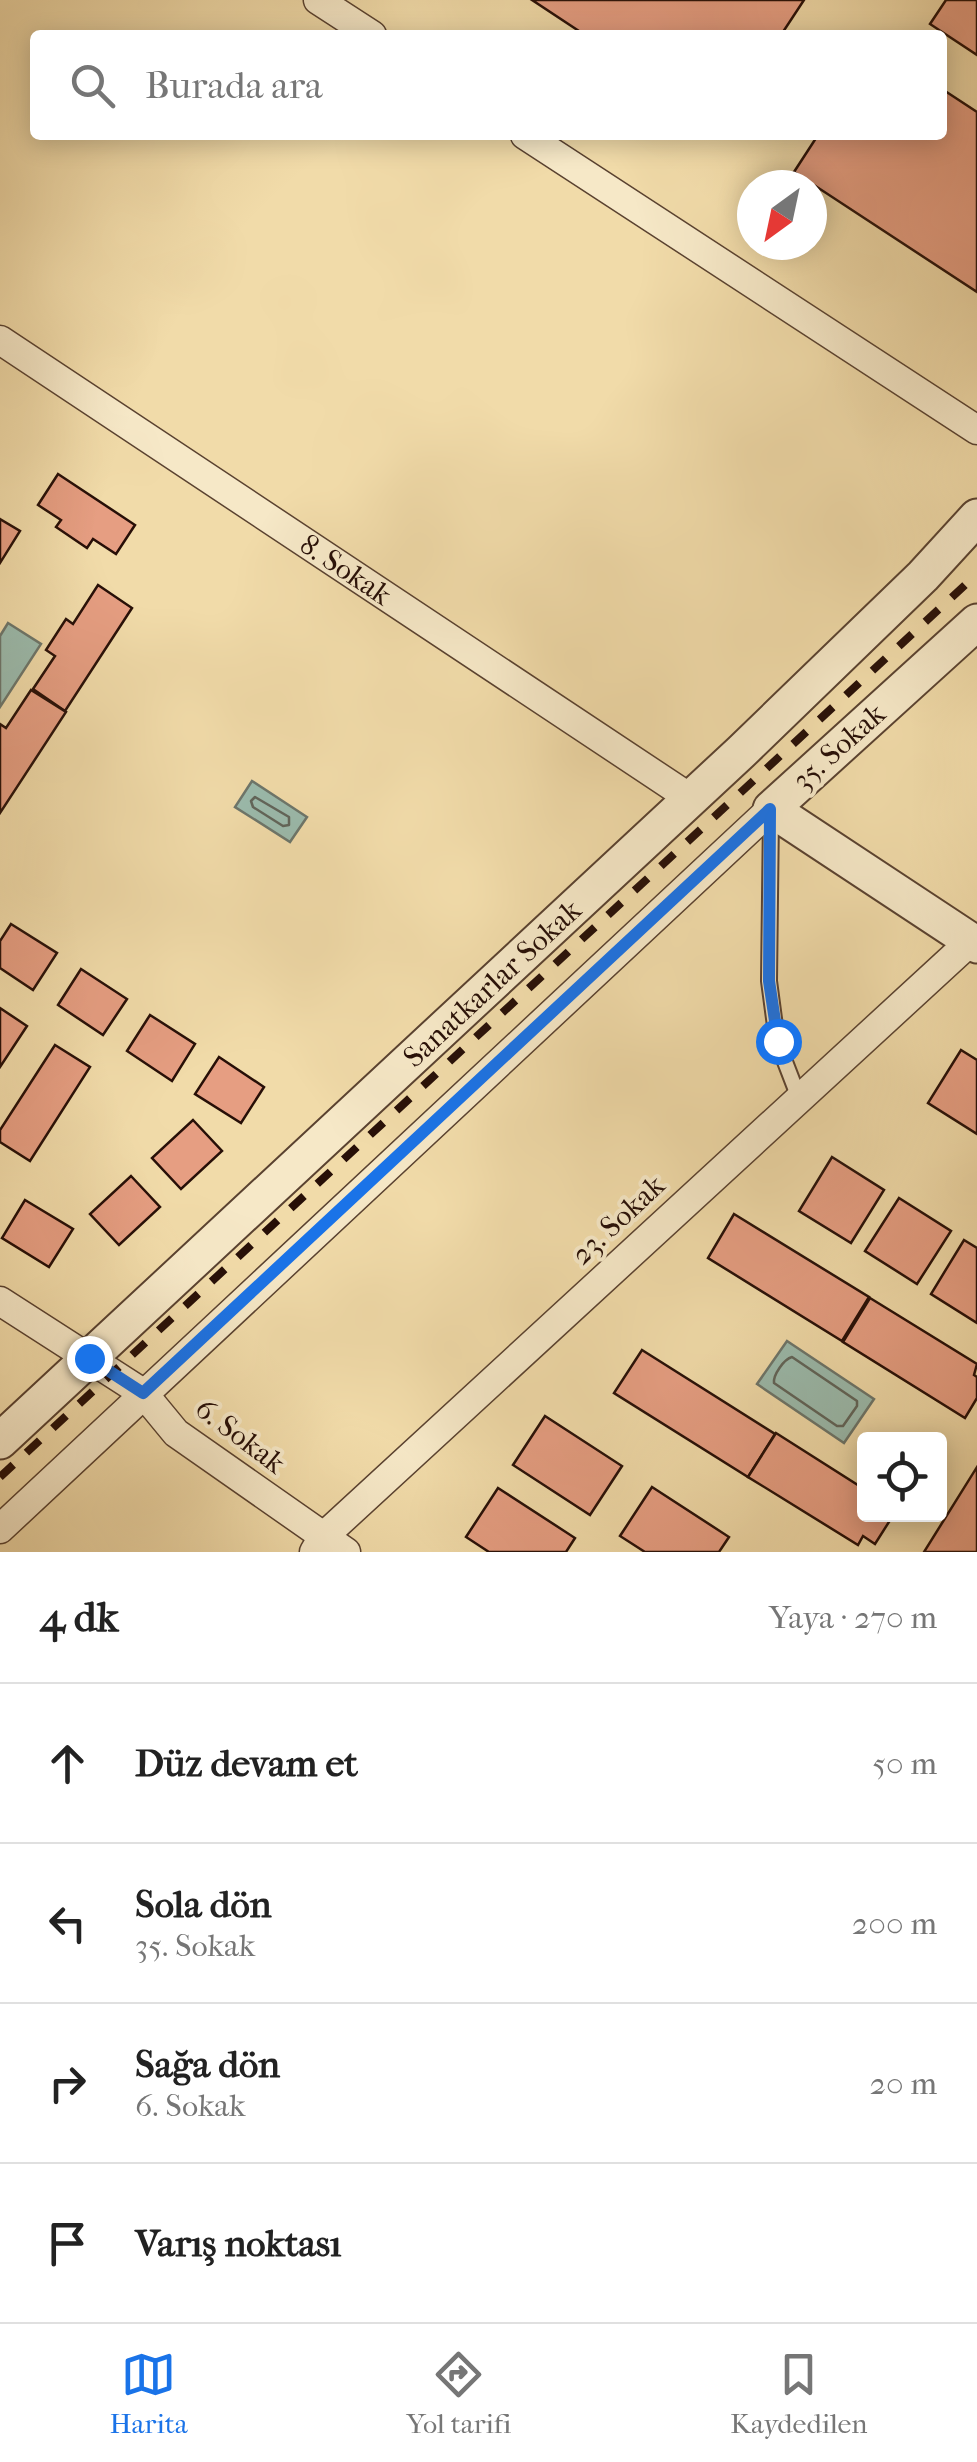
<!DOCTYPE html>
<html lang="tr">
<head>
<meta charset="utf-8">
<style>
  :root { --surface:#fff; --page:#f2f2f2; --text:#222; --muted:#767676; --line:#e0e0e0; --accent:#1a73e8 }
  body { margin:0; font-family:"IM FELL French Canon",serif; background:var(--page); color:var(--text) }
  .controls { position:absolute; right:30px; bottom:30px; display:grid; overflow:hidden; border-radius:10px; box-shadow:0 5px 25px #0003 }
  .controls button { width:90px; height:90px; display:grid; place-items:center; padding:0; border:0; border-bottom:2px solid var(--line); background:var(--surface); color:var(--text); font:50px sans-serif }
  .compass { position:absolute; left:737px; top:170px; width:90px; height:90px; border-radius:50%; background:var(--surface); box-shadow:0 5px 25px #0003; rotate:213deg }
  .stop { position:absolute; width:30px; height:30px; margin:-22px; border:8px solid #1a73e8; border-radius:50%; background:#fff }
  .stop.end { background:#1a73e8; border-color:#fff; box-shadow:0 2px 10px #0008 }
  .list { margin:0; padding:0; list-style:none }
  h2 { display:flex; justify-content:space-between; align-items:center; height:130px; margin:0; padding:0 40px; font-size:42px }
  h2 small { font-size:32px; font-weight:400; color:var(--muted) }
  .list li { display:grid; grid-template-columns:65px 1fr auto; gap:30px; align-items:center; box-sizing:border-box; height:160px; padding:0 40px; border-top:2px solid var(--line) }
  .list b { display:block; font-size:38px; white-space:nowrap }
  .list p { margin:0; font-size:32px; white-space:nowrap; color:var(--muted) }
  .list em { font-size:32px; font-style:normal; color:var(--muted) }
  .icon { flex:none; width:55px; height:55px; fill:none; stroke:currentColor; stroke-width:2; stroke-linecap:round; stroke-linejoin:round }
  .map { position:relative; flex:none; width:977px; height:1552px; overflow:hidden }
  .search { position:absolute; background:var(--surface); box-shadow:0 5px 25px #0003; left:30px; right:30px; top:30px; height:110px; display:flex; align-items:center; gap:25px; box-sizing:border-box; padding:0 35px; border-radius:10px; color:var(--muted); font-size:38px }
  .sheet { height:770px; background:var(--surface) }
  nav { display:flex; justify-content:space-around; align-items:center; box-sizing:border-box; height:140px; border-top:2px solid var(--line); background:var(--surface); font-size:28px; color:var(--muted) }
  nav a { display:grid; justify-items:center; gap:5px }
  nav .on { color:var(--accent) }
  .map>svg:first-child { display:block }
</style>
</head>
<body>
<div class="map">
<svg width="977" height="1552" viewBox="0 0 977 1552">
  <rect width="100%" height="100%" fill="#f1dba9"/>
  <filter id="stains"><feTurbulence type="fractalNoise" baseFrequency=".002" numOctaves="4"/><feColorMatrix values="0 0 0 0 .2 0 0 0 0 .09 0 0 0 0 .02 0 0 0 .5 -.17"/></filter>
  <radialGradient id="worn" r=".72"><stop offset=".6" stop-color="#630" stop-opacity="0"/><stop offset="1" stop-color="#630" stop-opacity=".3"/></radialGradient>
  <!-- water -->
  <g fill="#9bbbad" stroke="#6d766b" stroke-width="2.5">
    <path d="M8 623 41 644 0 707V636Z"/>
    <path d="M252 781 307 817 290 842 235 807Z"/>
    <path d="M787 1341 874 1399 844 1443 757 1384Z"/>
  </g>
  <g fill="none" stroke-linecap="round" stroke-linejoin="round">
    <!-- shore -->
    <g stroke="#61655a" stroke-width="2.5">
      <path d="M255 797 289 817V825L283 826 253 807 251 801Z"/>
      <path d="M792 1357 857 1401V1406L843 1426H837L774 1383C773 1375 784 1359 792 1357Z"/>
    </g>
  </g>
  <!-- building -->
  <g fill="#e69e82" stroke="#270f07" stroke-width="2.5">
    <path d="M532 0H804L781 35H585Z"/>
    <path d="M946 0H977V55L930 24Z"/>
    <path d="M942 89 977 112V292L794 172 818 135H942Z"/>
    <path d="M58 474 135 525 116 554 93 539 87 548 56 527 61 520 38 505Z"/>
    <path d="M0 519 20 531 0 563Z"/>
    <path d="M98 585 132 608 65 711 33 689 55 656 46 650 66 619 73 624Z"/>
    <path d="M31 690 66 712 0 813V724L6 728Z"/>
    <path d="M11 924 57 953 33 990 0 968V941Z"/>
    <path d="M81 969 127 999 103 1035 58 1005Z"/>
    <path d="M0 1008 27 1026 0 1067Z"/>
    <path d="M150 1015 195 1044 172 1081 127 1051Z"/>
    <path d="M55 1045 90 1067 30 1161 0 1142V1130Z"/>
    <path d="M961 1050 977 1060V1134L928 1103Z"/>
    <path d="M219 1057 264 1087 241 1123 195 1094Z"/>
    <path d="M193 1120 222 1151 181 1189 152 1158Z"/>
    <path d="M832 1157 884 1190 851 1243 799 1211Z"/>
    <path d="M131 1176 160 1207 119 1245 90 1214Z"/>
    <path d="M899 1198 951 1231 917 1284 865 1251Z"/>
    <path d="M25 1200 73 1229 49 1267 2 1238Z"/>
    <path d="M734 1214 869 1297 842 1341 708 1258Z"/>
    <path d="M964 1240 977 1248V1323L931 1294Z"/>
    <path d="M870 1298 977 1364 974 1375 977 1377V1398L965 1418 843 1342Z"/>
    <path d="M642 1350 775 1434 748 1477 614 1393Z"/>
    <path d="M545 1416 622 1466 590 1515 513 1465Z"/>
    <path d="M776 1433 864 1489V1514H894L875 1544 863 1536 858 1545 748 1477Z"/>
    <path d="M977 1467V1552H924Z"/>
    <path d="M652 1487 729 1537 719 1552H645L620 1536Z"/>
    <path d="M498 1488 575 1538 566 1552H489L466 1537Z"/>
  </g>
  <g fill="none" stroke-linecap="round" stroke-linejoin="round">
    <defs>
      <path id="service" d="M771 813 769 981 777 1041 799 1098"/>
      <g id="minor">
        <path d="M318 0 372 35"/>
        <path d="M525 135 977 430"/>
        <path id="s1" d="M0 340 690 798"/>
        <path d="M0 1301 143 1393 176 1433 346 1552"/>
        <path d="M0 1529 771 809"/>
        <path d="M314 1552 323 1537 971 941"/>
      </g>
      <g id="tertiary">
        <path d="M977 622 771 809 977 945"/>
        <path id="s2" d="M0 1441 741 752 923 576 977 517"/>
      </g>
    </defs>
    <!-- service casing -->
    <use href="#service" stroke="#5a4230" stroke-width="18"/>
    <!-- minor casing -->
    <use href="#minor" stroke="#5a4230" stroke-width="31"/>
    <!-- tertiary casing -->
    <use href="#tertiary" stroke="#5a4230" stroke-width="39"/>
    <!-- service -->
    <use href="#service" stroke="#f6e8c7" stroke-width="14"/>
    <!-- minor -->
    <use href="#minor" stroke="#f6e8c7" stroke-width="28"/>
    <!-- tertiary -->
    <use href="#tertiary" stroke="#f6e8c7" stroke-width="35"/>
    <!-- rail -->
    <path stroke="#270f07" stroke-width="8" stroke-dasharray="18 18" stroke-linecap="butt" d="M0 1477 977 574"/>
  </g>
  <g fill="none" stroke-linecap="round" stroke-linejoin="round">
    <!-- route -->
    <path stroke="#1a73e8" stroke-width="12" d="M89 1358 143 1393 770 809 769 981 778 1041"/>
  </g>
  <g text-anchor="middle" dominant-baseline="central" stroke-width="8" stroke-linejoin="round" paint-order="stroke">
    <!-- street labels -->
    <g font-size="30" fill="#270f07" stroke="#f6e8c7">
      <text stroke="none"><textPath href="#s1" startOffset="415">8. Sokak</textPath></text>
      <text transform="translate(839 747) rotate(-42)">35. Sokak</text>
      <text stroke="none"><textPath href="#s2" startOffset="672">Sanatkarlar Sokak</textPath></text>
      <text transform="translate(618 1220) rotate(-43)">23. Sokak</text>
      <text transform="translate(240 1436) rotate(37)">6. Sokak</text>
    </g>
  </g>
  <rect width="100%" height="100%" filter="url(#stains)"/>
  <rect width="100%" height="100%" fill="url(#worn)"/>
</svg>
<div class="controls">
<button><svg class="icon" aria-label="locate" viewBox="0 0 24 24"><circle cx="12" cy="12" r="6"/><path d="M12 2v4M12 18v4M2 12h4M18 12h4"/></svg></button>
</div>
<svg class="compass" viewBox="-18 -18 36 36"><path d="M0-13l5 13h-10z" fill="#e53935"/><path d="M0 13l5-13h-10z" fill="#767676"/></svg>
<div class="stop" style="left:778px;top:1041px"></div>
<div class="stop end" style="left:89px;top:1358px"></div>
<div class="search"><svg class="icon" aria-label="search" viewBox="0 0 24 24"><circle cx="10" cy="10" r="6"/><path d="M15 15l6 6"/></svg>Burada ara</div>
</div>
<section class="sheet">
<h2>4 dk<small>Yaya · 270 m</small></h2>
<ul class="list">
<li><svg class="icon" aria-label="ahead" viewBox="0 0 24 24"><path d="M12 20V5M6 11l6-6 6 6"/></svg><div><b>Düz devam et</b></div><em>50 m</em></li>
<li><svg class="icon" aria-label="left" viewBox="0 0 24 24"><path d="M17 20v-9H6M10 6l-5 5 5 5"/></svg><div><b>Sola dön</b><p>35. Sokak</p></div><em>200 m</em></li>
<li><svg class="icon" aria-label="right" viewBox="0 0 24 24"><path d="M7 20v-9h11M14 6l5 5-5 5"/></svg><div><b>Sağa dön</b><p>6. Sokak</p></div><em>20 m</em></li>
<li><svg class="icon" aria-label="arrive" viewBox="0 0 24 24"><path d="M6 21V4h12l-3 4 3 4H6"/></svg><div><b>Varış noktası</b></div></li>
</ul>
</section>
<nav>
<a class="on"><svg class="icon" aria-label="map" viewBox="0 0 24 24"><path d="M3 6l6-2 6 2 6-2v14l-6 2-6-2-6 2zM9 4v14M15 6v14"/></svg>Harita</a>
<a><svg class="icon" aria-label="directions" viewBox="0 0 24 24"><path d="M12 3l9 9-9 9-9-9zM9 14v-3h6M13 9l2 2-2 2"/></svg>Yol tarifi</a>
<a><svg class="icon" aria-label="saved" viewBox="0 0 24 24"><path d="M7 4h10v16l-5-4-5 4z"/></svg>Kaydedilen</a>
</nav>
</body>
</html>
